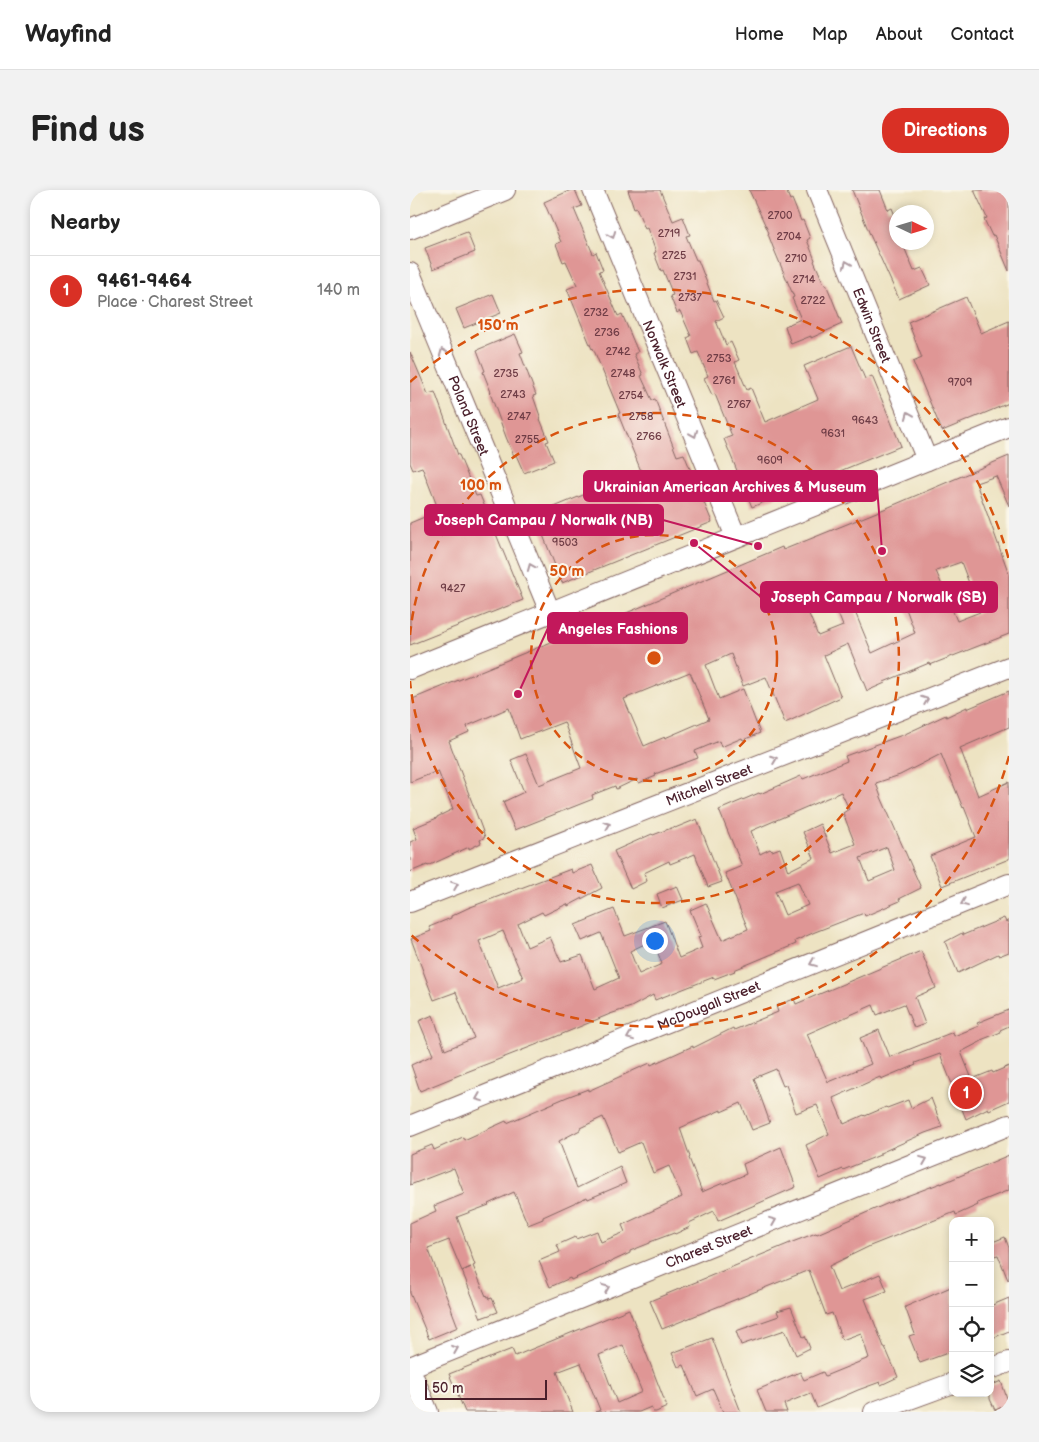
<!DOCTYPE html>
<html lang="en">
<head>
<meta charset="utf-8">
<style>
  :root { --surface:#fff; --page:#f2f2f2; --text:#222; --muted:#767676; --line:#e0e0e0; --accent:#d93025 }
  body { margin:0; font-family:"Balsamiq Sans",sans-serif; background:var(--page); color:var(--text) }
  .controls { position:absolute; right:15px; bottom:15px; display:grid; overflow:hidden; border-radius:10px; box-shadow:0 2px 8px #0003 }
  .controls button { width:45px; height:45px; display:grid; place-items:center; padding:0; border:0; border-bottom:1px solid var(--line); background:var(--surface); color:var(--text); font:25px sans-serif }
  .compass { position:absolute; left:479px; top:15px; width:45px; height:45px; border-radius:50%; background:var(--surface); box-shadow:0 2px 8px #0003; rotate:94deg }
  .scale { position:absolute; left:15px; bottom:12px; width:122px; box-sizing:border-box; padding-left:5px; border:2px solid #4a1f2b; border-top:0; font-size:14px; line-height:18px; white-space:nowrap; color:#4a1f2b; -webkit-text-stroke:4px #fbf7ec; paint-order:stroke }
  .you { position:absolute; left:244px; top:750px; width:18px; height:18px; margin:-12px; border:4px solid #fff; border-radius:50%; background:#1a73e8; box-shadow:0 0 0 8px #1a73e833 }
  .badge { display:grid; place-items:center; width:32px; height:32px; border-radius:50%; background:var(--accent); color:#fff; font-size:16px; font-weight:700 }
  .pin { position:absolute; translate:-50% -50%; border:2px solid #fff; box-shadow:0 1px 5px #0006 }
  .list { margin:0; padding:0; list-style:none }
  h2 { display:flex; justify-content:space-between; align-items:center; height:65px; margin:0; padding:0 20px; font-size:21px }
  h2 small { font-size:16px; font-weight:400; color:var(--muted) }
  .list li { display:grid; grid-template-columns:32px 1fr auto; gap:15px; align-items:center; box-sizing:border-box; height:70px; padding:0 20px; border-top:1px solid var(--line) }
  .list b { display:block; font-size:19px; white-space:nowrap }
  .list p { margin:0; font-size:16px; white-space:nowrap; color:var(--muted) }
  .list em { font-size:16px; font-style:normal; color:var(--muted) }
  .icon { flex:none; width:28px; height:28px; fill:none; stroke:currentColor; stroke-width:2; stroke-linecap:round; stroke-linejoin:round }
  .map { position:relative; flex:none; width:599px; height:1222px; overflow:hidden; border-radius:20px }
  header { display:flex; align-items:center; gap:30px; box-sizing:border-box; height:70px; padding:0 25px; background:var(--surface); border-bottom:1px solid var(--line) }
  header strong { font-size:24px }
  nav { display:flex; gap:28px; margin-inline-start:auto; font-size:18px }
  .intro { display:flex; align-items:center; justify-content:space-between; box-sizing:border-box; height:120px; padding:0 30px }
  h1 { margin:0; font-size:35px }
  .button { padding:12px 22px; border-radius:20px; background:var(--accent); color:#fff; font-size:18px; font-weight:700 }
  main { display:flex; gap:30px; padding:0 30px }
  aside { flex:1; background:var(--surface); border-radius:20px; box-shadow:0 2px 8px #0003 }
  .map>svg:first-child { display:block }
</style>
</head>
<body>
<header>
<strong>Wayfind</strong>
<nav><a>Home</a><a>Map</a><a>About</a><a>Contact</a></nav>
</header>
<div class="intro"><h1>Find us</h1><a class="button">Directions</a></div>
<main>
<aside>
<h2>Nearby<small></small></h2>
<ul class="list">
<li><span class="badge">1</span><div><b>9461-9464</b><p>Place · Charest Street</p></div><em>140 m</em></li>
</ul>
</aside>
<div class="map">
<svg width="599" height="1222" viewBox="0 0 599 1222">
  <rect width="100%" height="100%" fill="#fbf7ec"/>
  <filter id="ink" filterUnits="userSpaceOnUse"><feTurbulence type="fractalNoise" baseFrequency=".02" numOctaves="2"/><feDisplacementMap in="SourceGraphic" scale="10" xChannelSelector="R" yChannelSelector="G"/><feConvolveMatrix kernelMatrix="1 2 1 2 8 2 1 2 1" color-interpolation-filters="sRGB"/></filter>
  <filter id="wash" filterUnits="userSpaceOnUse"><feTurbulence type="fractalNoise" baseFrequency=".0096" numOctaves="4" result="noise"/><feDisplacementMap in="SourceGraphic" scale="20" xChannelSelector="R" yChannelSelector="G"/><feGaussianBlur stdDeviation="1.12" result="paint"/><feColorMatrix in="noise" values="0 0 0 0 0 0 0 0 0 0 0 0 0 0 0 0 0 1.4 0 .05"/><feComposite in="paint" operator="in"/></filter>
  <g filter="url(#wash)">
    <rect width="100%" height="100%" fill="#ede3c2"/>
    <g id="blocks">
      <!-- building -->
      <g fill="#df9695" fill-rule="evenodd">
        <path d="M161 0H165L172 16 164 19 183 64 186 62 193 80 189 81 208 126 212 124 228 162 224 164 233 185 231 186 242 210 245 209 267 266 274 264 302 332 152 393 125 325 231 281 208 224 210 223 183 158 182 159 157 99 167 95 156 71 153 72 146 54 151 52 134 12Z"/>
        <path d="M218 0H250L263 31 273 27 280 45 276 46 286 70H288L304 111 306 110 314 127 306 131 316 155 321 152 329 170 325 172 337 200 341 198 355 232 408 209 394 176 441 156 455 189 462 186 491 256 342 317 314 249 322 246 305 204 302 205 294 188 298 186 288 162 283 164 277 148 281 146 270 121 267 123 260 106 263 105 253 80 251 81 244 63 246 62 237 38 235 39 226 17 224 18Z"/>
        <path d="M339 0H376L380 10 382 9 391 31 393 30 400 48 397 50 405 70 404 71 414 94H416L423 111 432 134 401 148V146L381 154 375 136 391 129 382 108 384 107 363 57 358 44 359 43Z"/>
        <path d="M442 0H470L478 20 482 18 486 28V52H492L504 81 512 78 520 95 489 109 461 47Z"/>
        <path d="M564 0H599V81L584 45 582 46 574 29 577 28Z"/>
        <path d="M57 42 65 62 23 79 15 58Z"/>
        <path d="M83 104 91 123 54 138 46 119Z"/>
        <path d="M556 107 571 143 599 131V213L532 241 503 172 512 168 498 132Z"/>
        <path d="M105 144 113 162 110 163 126 205 123 206 131 229H130L139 251 136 252 144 271 114 283 106 265 104 266 96 247 80 203 81 202 73 182 75 181 67 160Z"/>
        <path d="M0 162 18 204 25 202 48 265H49L66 306 70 305 113 410 0 455V333L29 321 12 277 3 280 0 273Z"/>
        <path d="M599 266V316L586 286 566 293 599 384V444L520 475 519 473 474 492 475 493 457 501 438 454 414 465 431 507 375 533 356 487 333 496 321 464 296 475 309 509 333 499 350 543 333 550 332 548 311 557 309 551 285 561 288 568 245 584 246 586 229 593 227 589 206 599 205 596 182 605 183 609 105 640 93 612 114 602 101 570 116 564 129 595 171 578 154 532 110 549 99 518 57 536 59 542 39 551 75 647 70 650 71 653 59 659V657L18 676 17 675 0 682V652L7 649 3 638 27 628V627L43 619 28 581 0 592V510L207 425V427L372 357 373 360 479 317ZM551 372 570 422 547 431 526 381ZM417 396 433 436 408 446 392 407ZM488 397 505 443 462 463 443 417ZM280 482 299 529 255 548V547L234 556 214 509Z"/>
        <path d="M599 501V537L550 558 568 606 599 592V669L532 696 520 666 566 647 554 617 553 618 531 564 490 585 466 593 471 607 511 698 489 709 490 711 455 726 454 723 405 742 385 751 386 754 324 780 325 781 304 789V787L245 810 243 805 221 817 200 824 138 850 54 883 10 901 1 875 23 865 9 831 23 825 35 860 64 848 46 802 24 810 1 749 21 741 19 737 41 728V726L58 718 161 679 162 683 182 675 192 698 158 716 157 714 134 725 132 722 108 734 117 757 140 747 151 772 172 765 185 799 209 788 191 743 172 751 165 735 204 719 215 746 255 731 269 768 292 758 288 747 291 746 280 720 296 713 312 750 338 739 315 683 332 676 309 620 349 603 350 604 391 586 393 589 437 571 435 566 495 544 536 525V527L557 517V519ZM431 602 439 619 433 623 445 654 422 663 410 634 393 642 404 668 378 681 370 658 362 661 360 659 350 664 341 641ZM477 657 485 680 459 691 450 668ZM388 692 398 715 375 725 365 701ZM93 741 113 788 88 798 69 751ZM243 750 252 774 229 784 220 761Z"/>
        <path d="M287 629 312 692 298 697 285 664 260 674 259 671 234 683 237 691 221 699 204 661 242 644 243 645 264 637 265 638Z"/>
        <path d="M267 696 273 710 252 718 247 704Z"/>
        <path d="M594 728 596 732 599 730V762L589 766 588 764 548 783 535 752 552 743 553 745Z"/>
        <path d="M511 761 526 798 505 807 515 834 504 838 494 814 467 825 463 815 397 844 418 892 461 874 450 848 469 840 480 867 543 842 544 846 569 836 567 833 599 820V836L590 840 591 842 571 850 572 851 551 862 562 889 582 881 583 883 599 876V911L579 920 578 918 556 929 530 864 505 873 506 875 492 881V880L471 889 470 887 423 908 434 934 454 925 455 926 476 917 477 918 498 910 501 918 521 908 532 937 515 943 470 963V965L433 980V979L410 989 396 955 419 944 407 915 386 923 376 895 373 896 366 879 344 888 360 933 342 940 331 913 311 922V920L270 938 280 967 279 968 292 1002 313 993 314 994 336 984 333 974 371 957 386 997 308 1031 304 1021 279 1033 280 1037 265 1044 264 1043 240 1052V1053L220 1061V1063L179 1082 161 1090 160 1088 140 1097 129 1071 150 1062 147 1055 165 1047 166 1049 187 1041 191 1052 215 1042 212 1035 272 1007 259 976 243 983 231 952 208 962 193 927 170 938V940L149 951 167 998 210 977 216 993 178 1009 177 1007 133 1027V1029L118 1035 104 1002 78 1014 79 1015 47 1027 65 1075 63 1076 76 1106 77 1105 79 1109 82 1108 88 1122 71 1128 52 1081 61 1077 52 1081 39 1050 18 1058 48 1137 19 1149 0 1103V1033L26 1021 24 1016 54 1004 44 978 0 995V964L22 955 24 960 53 947 54 950 96 931 97 933 157 907 178 899V901L240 873 241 875 283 856V858L323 838 324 840 368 822 366 816 384 809 386 814Z"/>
        <path d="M599 965V1000L567 1013 568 1015 546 1025 545 1022 460 1056 419 1076 429 1101 470 1084 477 1101 455 1109 474 1157H475L488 1187 471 1195 470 1192 448 1200 407 1218 401 1203 374 1214 377 1222H356L347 1200 390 1182 394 1190 413 1182 415 1186 459 1168 451 1143 432 1150 422 1123 416 1125 399 1080 252 1139 240 1111 385 1051 406 1043 407 1044 481 1012 531 993V994Z"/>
        <path d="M595 1047 599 1058V1089L598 1090 588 1065 580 1067V1053Z"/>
        <path d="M543 1096V1161L510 1173 499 1146 505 1144 495 1117Z"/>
        <path d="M599 1108V1141L580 1149V1116Z"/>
        <path d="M381 1117 393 1147 395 1146 400 1158 386 1165 375 1140 331 1155 326 1141 369 1126 367 1121Z"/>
        <path d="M219 1119 257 1217 246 1222H243L241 1217 229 1222H186L190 1220 171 1173 147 1182 163 1222H55L39 1184 102 1159 105 1166ZM213 1155 232 1202 207 1213 189 1165Z"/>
        <path d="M302 1148 331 1222H313L303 1199 287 1206 274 1175 268 1177 262 1163Z"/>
        <path d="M591 1191 599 1214 585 1220 580 1209V1196Z"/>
      </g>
    </g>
  </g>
  <g filter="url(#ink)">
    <use href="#blocks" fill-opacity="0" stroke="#836460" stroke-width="1"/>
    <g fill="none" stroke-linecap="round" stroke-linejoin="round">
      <defs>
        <g id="minor">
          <path id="s1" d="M183 0 326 347"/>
          <path id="s2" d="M407 0 517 270"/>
          <path d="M0 39 95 0"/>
          <path id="s3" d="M0 83 140 422"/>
          <path d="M0 479 599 237"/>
          <path id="s4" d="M0 712 599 477"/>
          <path id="s5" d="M0 936 599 694"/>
          <path id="s6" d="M0 1177 599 935"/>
          <path d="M0 1179 18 1222"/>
          <path d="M580 1179 599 1172"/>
          <path d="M464 1222 543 1193"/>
        </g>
      </defs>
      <!-- minor casing -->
      <use href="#minor" stroke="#836460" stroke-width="22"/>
      <!-- minor -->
      <use href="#minor" stroke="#fff" stroke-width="20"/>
    </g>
    <!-- one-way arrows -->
    <defs><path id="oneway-chevron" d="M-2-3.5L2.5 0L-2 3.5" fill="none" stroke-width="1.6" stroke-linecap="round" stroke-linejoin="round" transform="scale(1.25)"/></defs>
    <g stroke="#ae9aa0">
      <use href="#oneway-chevron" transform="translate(202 45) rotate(68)"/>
      <use href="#oneway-chevron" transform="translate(437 74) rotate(-112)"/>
      <use href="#oneway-chevron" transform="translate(33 162) rotate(-112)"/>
      <use href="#oneway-chevron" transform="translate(499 225) rotate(-112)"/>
      <use href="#oneway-chevron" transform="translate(284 244) rotate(68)"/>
      <use href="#oneway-chevron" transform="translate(121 377) rotate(-112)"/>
      <use href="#oneway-chevron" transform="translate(515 510) rotate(-21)"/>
      <use href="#oneway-chevron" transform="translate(364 569) rotate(-21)"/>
      <use href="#oneway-chevron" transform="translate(197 635) rotate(-21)"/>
      <use href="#oneway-chevron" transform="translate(45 695) rotate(-21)"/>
      <use href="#oneway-chevron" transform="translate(554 713) rotate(158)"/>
      <use href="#oneway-chevron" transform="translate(403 773) rotate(158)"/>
      <use href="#oneway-chevron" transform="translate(220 847) rotate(158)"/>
      <use href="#oneway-chevron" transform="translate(69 908) rotate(158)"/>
      <use href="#oneway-chevron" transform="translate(514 970) rotate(-22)"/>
      <use href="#oneway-chevron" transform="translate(363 1031) rotate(-22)"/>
      <use href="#oneway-chevron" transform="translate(196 1098) rotate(-22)"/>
      <use href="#oneway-chevron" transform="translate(45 1159) rotate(-22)"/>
    </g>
  </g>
  <!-- distance rings -->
  <g fill="none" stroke="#d8530f" stroke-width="2.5" stroke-dasharray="9 6">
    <circle cx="244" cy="468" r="123"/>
    <path d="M0 445A245 245 0 1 1 0 491"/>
    <path d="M599 566A368 368 0 0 1 0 744M0 192A368 368 0 0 1 599 370"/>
  </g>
  <g text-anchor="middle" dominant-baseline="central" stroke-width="4" stroke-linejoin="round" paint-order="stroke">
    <!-- number labels -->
    <g font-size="11" fill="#6f3d46">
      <text x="370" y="25">2700</text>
      <text x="259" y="43">2719</text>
      <text x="379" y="46">2704</text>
      <text x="264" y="65">2725</text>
      <text x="386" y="68">2710</text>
      <text x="275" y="86">2731</text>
      <text x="394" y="89">2714</text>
      <text x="280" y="107">2737</text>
      <text x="403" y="110">2722</text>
      <text x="186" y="122">2732</text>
      <text x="197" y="142">2736</text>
      <text x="208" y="161">2742</text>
      <text x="309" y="168">2753</text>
      <text x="96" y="183">2735</text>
      <text x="213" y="183">2748</text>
      <text x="314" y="190">2761</text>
      <text x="550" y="192">9709</text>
      <text x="103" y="204">2743</text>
      <text x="221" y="205">2754</text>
      <text x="329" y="214">2767</text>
      <text x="109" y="226">2747</text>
      <text x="231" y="226">2758</text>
      <text x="455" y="230">9643</text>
      <text x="423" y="243">9631</text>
      <text x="239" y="246">2766</text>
      <text x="117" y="249">2755</text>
      <text x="360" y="270">9609</text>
      <text x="155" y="352">9503</text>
      <text x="43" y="398">9427</text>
    </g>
    <!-- street labels -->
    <g font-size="14" fill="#4a1f2b" stroke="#fbf7ec">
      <text stroke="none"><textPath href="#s2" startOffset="146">Edwin Street</textPath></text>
      <text stroke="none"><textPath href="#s1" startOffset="188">Norwalk Street</textPath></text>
      <text stroke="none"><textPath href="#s3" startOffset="154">Poland Street</textPath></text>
      <text stroke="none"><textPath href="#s4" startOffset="321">Mitchell Street</textPath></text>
      <text stroke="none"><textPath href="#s5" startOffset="322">McDougall Street</textPath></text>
      <text stroke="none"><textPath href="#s6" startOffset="322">Charest Street</textPath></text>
    </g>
  </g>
  <circle cx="244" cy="468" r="8" fill="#d8530f" stroke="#fbf7ec" stroke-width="2.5"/>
  <g font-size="15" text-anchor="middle" font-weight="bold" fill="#d8530f" stroke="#fbf7ec" stroke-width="4" stroke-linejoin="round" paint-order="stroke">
    <text x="88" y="140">150 m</text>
    <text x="71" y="300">100 m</text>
    <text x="157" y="386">50 m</text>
  </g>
  <!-- callouts -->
  <path fill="none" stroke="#c2185b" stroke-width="2" d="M472 361L467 296M348 356L253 330M284 353L351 407M108 504L138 438"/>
  <g fill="#c2185b" stroke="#fbf7ec" stroke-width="2">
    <circle cx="472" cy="361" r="5"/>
    <circle cx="348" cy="356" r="5"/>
    <circle cx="284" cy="353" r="5"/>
    <circle cx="108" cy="504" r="5"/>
  </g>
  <g fill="#c2185b" stroke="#c2185b" stroke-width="2">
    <rect x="174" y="281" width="293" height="30" rx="5"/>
    <rect x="15" y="315" width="238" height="30" rx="5"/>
    <rect x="351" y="392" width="236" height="30" rx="5"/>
    <rect x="138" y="423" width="139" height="30" rx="5"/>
  </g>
  <g font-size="15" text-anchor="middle" font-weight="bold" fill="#fff">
    <text x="320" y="302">Ukrainian American Archives &amp; Museum</text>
    <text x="134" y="335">Joseph Campau / Norwalk (NB)</text>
    <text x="469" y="412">Joseph Campau / Norwalk (SB)</text>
    <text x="208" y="444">Angeles Fashions</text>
  </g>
</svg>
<div class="controls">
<button>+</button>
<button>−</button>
<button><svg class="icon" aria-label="locate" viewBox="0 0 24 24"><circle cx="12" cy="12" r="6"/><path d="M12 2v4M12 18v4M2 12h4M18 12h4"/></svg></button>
<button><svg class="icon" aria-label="layers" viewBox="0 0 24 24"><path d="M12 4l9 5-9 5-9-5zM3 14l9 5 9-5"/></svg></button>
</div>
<svg class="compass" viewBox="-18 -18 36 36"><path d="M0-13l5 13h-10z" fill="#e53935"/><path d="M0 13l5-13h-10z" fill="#767676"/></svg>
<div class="scale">50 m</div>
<div class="you"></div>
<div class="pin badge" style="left:556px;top:903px">1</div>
</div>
</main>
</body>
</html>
